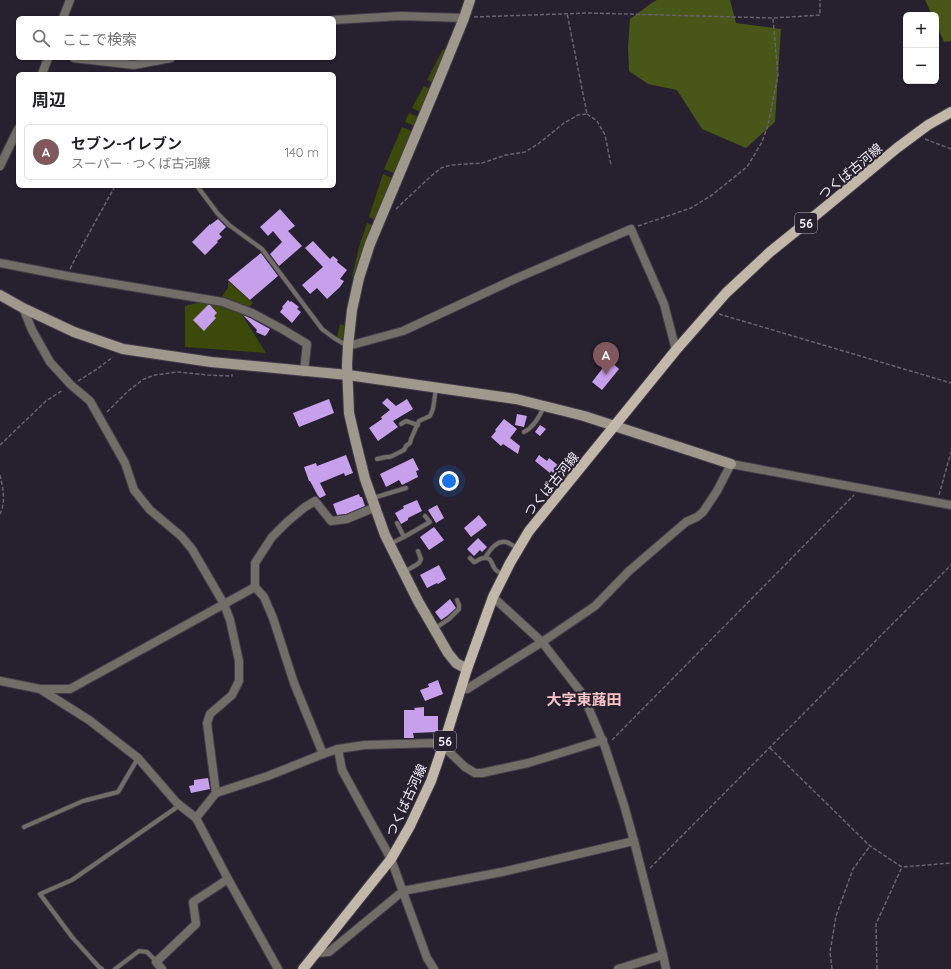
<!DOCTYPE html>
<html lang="ja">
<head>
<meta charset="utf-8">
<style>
  :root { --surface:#fff; --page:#f6f6f6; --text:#202124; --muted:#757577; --line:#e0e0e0; --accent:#7f575d }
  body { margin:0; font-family:Quicksand,"Noto Sans JP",sans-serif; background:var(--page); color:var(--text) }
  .controls { position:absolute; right:12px; top:12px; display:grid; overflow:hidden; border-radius:6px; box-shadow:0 1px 3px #0004 }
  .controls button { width:36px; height:36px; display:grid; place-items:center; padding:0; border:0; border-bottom:1px solid var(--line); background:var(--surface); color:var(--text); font:20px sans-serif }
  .you { position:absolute; left:449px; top:481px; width:14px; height:14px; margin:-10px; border:3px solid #fff; border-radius:50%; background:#1a73e8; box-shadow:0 0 0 6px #1a73e833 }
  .badge { display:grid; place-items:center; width:26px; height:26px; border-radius:50%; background:var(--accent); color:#fff; font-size:13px; font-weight:700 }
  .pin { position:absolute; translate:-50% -33px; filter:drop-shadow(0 1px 2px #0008) }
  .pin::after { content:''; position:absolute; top:21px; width:14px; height:12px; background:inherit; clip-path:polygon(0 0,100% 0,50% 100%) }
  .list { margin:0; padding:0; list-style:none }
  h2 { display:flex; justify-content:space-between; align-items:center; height:52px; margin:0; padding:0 16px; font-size:17px }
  h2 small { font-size:13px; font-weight:400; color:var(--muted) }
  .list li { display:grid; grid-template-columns:26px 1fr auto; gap:12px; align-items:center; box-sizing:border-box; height:56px; margin:0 8px 8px; padding:0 8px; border:1px solid var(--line); border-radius:6px }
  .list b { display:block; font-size:15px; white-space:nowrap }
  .list p { margin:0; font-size:13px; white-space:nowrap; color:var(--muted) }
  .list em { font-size:13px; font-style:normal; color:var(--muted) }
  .icon { flex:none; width:22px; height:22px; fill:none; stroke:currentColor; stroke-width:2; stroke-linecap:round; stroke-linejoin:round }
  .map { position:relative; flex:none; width:951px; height:969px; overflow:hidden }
  .search { position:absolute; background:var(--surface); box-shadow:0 1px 3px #0004; left:16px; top:16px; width:320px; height:44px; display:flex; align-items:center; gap:10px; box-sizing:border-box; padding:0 14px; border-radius:6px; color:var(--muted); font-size:15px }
  .panel { position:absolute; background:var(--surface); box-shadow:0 1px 3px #0004; left:16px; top:72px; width:320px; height:116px; border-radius:6px }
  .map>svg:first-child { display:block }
</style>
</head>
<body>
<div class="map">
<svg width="951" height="969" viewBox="0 0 951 969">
  <rect width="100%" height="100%" fill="#27202e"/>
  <!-- green -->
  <g fill="#3b490b">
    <path d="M443 49 446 51 433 81 431 82 427 80Z"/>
    <path d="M424 86 430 89 421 111H418L412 108Z"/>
    <path d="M409 113 418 117 414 126 405 122Z"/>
    <path d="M402 127 412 131 394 173 384 169Z"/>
    <path d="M383 174 392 178 388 188 375 220 369 217Z"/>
    <path d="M367 223 372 225 360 257 353 277 352 276 359 247Z"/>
    <path d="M228 281 253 303 249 307 222 296 228 288Z"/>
    <path d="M201 302 225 306 241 313 266 353 185 347V306Z"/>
    <path d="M340 324 344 325 343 339 337 338Z"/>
  </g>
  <!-- forest -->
  <g fill="#485717">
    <path d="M657 0H730L736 23 781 29 775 122 746 148 702 129 677 90 648 84 629 71 628 47 630 19 653 2Z"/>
    <path d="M925 0H951V41L944 42 936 24V15H932Z"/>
  </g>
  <!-- building -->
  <g fill="#c7a0eb">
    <path d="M280 209 295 226 288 231 302 246 279 266 270 254 282 242 273 231 268 236 260 227Z"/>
    <path d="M218 219 226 227 219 234 222 237 217 241 218 242 205 255 192 242 210 224V225Z"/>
    <path d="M313 241 330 259 333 256 338 260 337 262 347 270 340 279 344 281 340 287 327 299 317 288 310 294 302 285 323 267 305 248Z"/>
    <path d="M261 253 278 276 250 300 228 280Z"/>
    <path d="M288 300 290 302 291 301 299 307 297 309 301 312 292 323 280 312 283 308 282 307Z"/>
    <path d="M208 305H210L217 313 214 316 216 318 204 331 193 320Z"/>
    <path d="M243 315 250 318 270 329 267 334 265 336 256 332 257 330Z"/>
    <path d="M609 360 619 369 602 390 592 382Z"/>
    <path d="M387 398 396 406 407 399 413 409 393 421 398 427 378 441 369 428 382 419 381 417 390 410 382 403Z"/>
    <path d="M329 399 334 413 299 427 293 413Z"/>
    <path d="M517 414 527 416 524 427 515 425Z"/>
    <path d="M504 419 517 429 510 438 520 446 518 454 503 444 501 446 491 437 496 431 495 430Z"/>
    <path d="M540 425 546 429 540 436 535 432Z"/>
    <path d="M346 455 353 473 345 476 344 473 320 483 326 495 320 498 318 496 310 481H309L304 467 316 463 317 466Z"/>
    <path d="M539 455 547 461 549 458 564 470 558 477 551 471 550 473 535 461Z"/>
    <path d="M413 458 419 470 416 471 418 477 402 485 399 480 386 487 380 474Z"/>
    <path d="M359 494 360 497H362L365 506 346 514 337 515 333 504Z"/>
    <path d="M417 500 422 511 408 518V520L401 524 395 513 404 508 403 506Z"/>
    <path d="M437 505 444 518 436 523 428 510Z"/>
    <path d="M479 515 487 525 471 537 464 528Z"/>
    <path d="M434 527 444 540 429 550 420 537Z"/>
    <path d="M478 538 487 547 482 552 480 550 474 556 467 549Z"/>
    <path d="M439 565 446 579 438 584 437 583 427 588 420 575Z"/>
    <path d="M450 599 456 608 447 616 441 620 435 612Z"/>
    <path d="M438 680 443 694 425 701 420 690 429 687 428 684Z"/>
    <path d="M424 707V716H438V732L413 733 414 738H404V710H415L414 708Z"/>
    <path d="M208 778 210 789 191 793 189 786 194 785V780Z"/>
  </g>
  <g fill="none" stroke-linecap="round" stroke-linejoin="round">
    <defs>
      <g id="lane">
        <path d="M197 186 218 214 229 225 262 249 322 329 334 338 348 346"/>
        <path d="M401 424 406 421 418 425"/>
        <path d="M524 432C534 427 540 416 544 406"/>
        <path d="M377 459 386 457H390L404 450 406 446 410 443 411 439 419 421 430 416 433 409 436 388"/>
        <path d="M373 498 406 488"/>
        <path d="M397 523 404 537 430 522 425 516"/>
        <path d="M390 544 404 537"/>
        <path d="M470 558 474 562C478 561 480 558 484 558 492 557 491 564 495 569 497 572 500 573 503 574"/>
        <path d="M485 558C489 551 497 540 506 542 510 543 514 547 518 548"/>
        <path d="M404 572 416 565 419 563 421 559 418 551"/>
        <path d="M434 629 449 619 459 609V605L457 600"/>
        <path d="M24 827 83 801 118 792 138 758"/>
        <path d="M102 969 99 967 72 937 40 894 72 880 180 805"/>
        <path d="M115 969 139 951 147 952 156 961"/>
      </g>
      <g id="street">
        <path d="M63 18 70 0"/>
        <path d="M334 20 400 16 464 18"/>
        <path d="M74 58 134 65 171 58"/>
        <path d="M42 74 48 58"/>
        <path d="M0 166 18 129"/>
        <path d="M0 263 67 276 223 302 252 313 282 329 307 344 304 372"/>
        <path d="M23 308 32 330 50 362 71 385 90 401 125 463 134 490 150 510 181 536 192 549 224 604 230 620 239 661V681L232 695 210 714 207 723 216 793 196 818"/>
        <path d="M348 346 403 331 517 278 631 229 664 304 676 350"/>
        <path d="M493 597 542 642 595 606 629 571 686 522 697 517 703 512 717 491 731 464 951 505"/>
        <path d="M0 681 40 689 89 720 138 758 177 803 196 818 228 879"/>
        <path d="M40 689H70L255 587"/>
        <path d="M338 749 342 770 365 812 391 859 427 958 434 969"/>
        <path d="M323 754 294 683 273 618 264 597 255 587V563L272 537 287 522 305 507 315 501 331 521 347 519 376 507"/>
        <path d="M216 793 268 776 323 754 338 749 365 745 435 743 443 746 465 767 475 773H482L528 763 603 740"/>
        <path d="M316 953 329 952 403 891 502 872 634 841 624 805 605 747 586 702 581 692 573 682 542 642 467 689 461 688"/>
        <path d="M663 955 666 969"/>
        <path d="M162 969 156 962 196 924 193 902 228 879 278 969"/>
        <path d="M618 969 663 955 634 841"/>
      </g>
      <g id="secondary">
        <path d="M0 295 23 308 74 332 123 349 211 362 348 375 516 399 584 416 731 464"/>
        <path d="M467 669 456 663 448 653 418 601 385 535 365 479 356 443 349 413 347 365 348 346 352 310 359 278 370 244 440 77 464 18 470 0"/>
      </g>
      <path id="primary" d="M303 969 391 859 410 826 431 781 443 746 467 669 493 597 510 563 529 531 676 350 726 293 770 252 822 210 897 148 928 125 951 112"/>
    </defs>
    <!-- lane casing -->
    <use href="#lane" stroke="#443d4a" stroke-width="5.5"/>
    <!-- street casing -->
    <use href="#street" stroke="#443d4a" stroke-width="10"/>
    <!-- secondary casing -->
    <use href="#secondary" stroke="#443d4a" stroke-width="12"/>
    <!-- primary casing -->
    <use href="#primary" stroke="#443d4a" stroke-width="12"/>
    <!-- path -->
    <g stroke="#69626f" stroke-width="1.5" stroke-dasharray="4 2" stroke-linecap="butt">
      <path d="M474 17 589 13 773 18 820 15V0"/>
      <path d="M587 114 597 121 605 135 611 165"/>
      <path d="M925 139 951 149"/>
      <path d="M396 209 430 177 441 168 451 165 482 163 506 155 525 152 538 144 564 123 578 115 587 114 567 13"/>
      <path d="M638 226 691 208 712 195 747 167 762 142 768 125 778 75 773 19"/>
      <path d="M70 269 76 257 115 186"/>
      <path d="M719 314 951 383"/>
      <path d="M78 381 97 369 113 357"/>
      <path d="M107 412 128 391 144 379 155 375 178 372 208 375 232 376V374"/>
      <path d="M0 445 46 401 63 390"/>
      <path d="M0 475C3 488 6 502 0 514"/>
      <path d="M939 495 951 452"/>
      <path d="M612 740 854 495"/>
      <path d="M770 748 870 846 902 867 951 863"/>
      <path d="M650 868 951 565"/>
      <path d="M832 969 830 952 836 916 853 869 870 846"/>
      <path d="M877 969 876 924 902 867"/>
    </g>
    <!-- lane -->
    <use href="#lane" stroke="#726d66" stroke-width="4"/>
    <!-- street -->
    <use href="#street" stroke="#726d66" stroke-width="8"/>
    <!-- secondary -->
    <use href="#secondary" stroke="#9f988c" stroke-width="10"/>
    <!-- primary -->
    <use href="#primary" stroke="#c2b8a9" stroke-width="10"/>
  </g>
  <g text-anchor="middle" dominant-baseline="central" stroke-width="4" stroke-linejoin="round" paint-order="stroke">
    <!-- shield labels -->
    <g fill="#27202e" stroke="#b6b0bb" stroke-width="1">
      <rect x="795" y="213" width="22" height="20" rx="3"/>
      <rect x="434" y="731" width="22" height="20" rx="3"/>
    </g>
    <g font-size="12" font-weight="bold" fill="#f3eef8">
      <text x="806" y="223">56</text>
      <text x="445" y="741">56</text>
    </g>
    <!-- street labels -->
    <g font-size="13" fill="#f3eef8" stroke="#27202e">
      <text transform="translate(850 171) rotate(-40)">つくば古河線</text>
      <text transform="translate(551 484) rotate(-51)">つくば古河線</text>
      <text transform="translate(406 800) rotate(-65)">つくば古河線</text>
    </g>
    <!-- quarter labels -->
    <g font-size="15" font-weight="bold" fill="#f7c3c6" stroke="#27202e">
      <text x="584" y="699">大字東蕗田</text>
    </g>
  </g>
</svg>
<div class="controls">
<button>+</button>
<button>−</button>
</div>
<div class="you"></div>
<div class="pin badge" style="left:606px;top:375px">A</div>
<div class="search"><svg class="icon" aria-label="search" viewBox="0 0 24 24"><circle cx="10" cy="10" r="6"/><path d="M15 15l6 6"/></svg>ここで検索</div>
<section class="panel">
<h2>周辺<small></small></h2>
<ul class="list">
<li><span class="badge">A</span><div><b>セブン-イレブン</b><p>スーパー · つくば古河線</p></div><em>140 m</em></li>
</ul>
</section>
</div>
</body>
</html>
